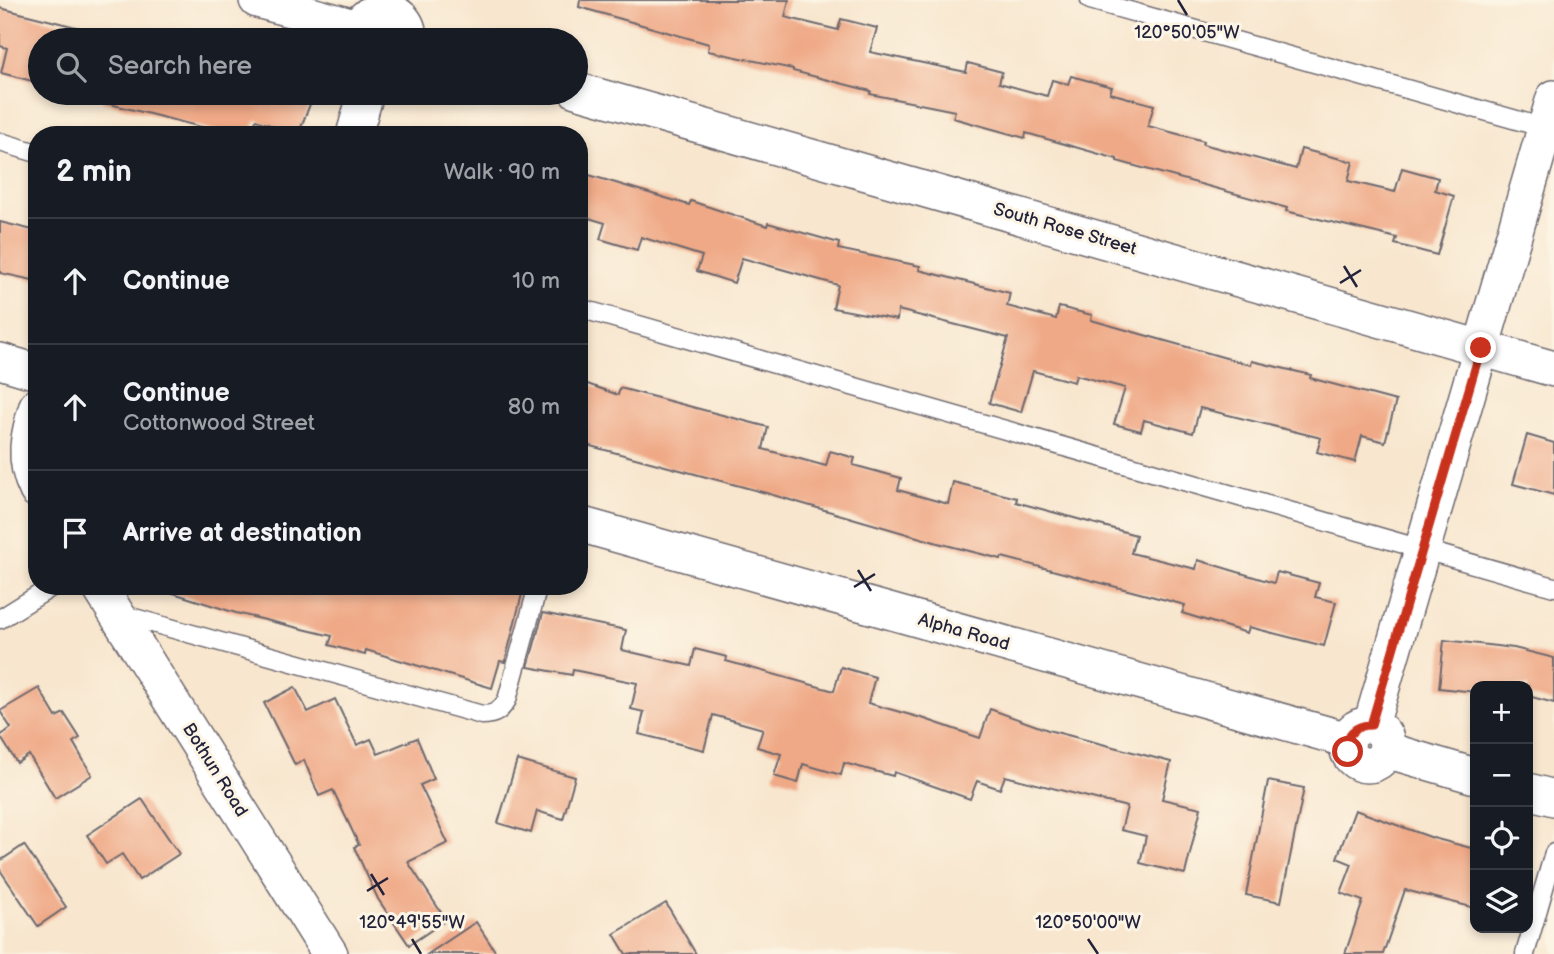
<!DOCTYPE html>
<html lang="en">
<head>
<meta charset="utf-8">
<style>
  :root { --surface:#171b24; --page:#242831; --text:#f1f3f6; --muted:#9ea1a6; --line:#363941 }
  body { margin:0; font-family:"Balsamiq Sans",sans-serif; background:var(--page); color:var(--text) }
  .controls { position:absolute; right:21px; bottom:21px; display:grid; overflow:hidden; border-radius:14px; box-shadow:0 4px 10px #0003 }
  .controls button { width:63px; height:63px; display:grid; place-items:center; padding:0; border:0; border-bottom:2px solid var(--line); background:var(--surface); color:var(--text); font:35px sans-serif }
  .stop { position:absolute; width:21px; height:21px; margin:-16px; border:5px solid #c8321e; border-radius:50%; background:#fff }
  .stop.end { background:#c8321e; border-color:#fff; box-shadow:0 2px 7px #0008 }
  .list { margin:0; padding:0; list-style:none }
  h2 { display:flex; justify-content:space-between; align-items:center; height:91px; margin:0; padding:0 28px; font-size:30px }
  h2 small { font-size:23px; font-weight:400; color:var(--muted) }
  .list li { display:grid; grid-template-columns:46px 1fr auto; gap:21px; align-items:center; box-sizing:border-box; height:126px; padding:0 28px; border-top:2px solid var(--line) }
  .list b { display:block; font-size:26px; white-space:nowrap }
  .list p { margin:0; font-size:23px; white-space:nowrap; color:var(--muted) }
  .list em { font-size:23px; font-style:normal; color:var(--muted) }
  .icon { flex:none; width:38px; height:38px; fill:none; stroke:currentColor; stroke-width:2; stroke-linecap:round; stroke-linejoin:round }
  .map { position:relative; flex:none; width:1554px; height:954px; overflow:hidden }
  .search { position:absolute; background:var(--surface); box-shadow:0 4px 10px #0003; left:28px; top:28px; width:560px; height:77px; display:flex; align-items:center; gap:18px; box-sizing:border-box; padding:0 24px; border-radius:38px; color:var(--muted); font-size:26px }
  .panel { position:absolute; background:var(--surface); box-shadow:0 4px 10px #0003; left:28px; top:126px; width:560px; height:469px; border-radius:28px }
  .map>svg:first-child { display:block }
</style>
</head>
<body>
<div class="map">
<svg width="1554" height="954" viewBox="0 0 1554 954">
  <rect width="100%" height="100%" fill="#fcf5e5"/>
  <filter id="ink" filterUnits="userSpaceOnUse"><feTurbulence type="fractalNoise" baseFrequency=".0143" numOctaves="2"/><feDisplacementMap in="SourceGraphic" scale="14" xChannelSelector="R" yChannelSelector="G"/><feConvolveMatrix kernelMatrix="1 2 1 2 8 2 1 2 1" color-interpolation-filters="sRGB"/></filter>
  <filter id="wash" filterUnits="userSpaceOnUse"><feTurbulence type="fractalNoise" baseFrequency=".00686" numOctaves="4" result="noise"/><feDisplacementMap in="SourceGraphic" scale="28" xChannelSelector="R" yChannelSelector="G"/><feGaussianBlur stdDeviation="1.57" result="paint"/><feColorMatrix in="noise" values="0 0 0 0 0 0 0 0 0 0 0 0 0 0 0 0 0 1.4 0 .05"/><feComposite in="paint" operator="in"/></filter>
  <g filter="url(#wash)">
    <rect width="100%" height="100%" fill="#f8e6ce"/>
    <g id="blocks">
      <!-- building -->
      <g fill="#efa986">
        <path d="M580 0H789L785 17 838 30 841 19 877 28 870 52 966 72 968 63 1002 72 999 83 1047 96 1052 80 1068 84 1071 76 1112 87 1110 93 1154 105 1148 126 1204 141 1203 144 1296 169 1301 149 1353 162 1348 181 1395 192 1402 168 1438 178 1435 190 1454 196 1437 255 1395 244 1397 238 1286 211 1287 208 1117 161V159L1026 133 1025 138 953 118 955 111 870 94 871 91 793 71V69L708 51 709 44 579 7Z"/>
        <path d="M0 8 92 31 90 40H40V83L1 73 7 48 0 46Z"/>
        <path d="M103 93H295L312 99 298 135 256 120 250 135H233L102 102Z"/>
        <path d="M579 172 689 205 691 201 767 226 768 223 839 243 838 249 920 266 919 270 1010 293 1007 306 1056 319 1059 307 1092 315 1091 320 1251 365 1252 361 1311 375 1310 378 1396 401 1385 442 1362 436 1355 462 1317 452 1321 438 1200 408 1193 433 1144 420 1141 431 1114 424 1125 388 1076 375 1074 382 1033 371 1021 412 989 403 1008 338 898 310 897 320 833 308 838 285 742 258 734 283 697 271 702 256 641 237 637 250 600 239 605 223 579 215Z"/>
        <path d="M0 222 37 231V281L0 273Z"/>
        <path d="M579 381 618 395 620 388 768 427 763 449 826 466 830 451 855 458 853 465 901 478 898 490 948 504 953 482 1017 498 1016 502 1136 535 1131 553 1196 569 1198 560 1274 583 1277 572 1319 583 1315 597 1336 602 1324 646 1249 627 1247 633 1182 613 1185 605 1002 557 1001 559 938 543 766 493 579 443Z"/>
        <path d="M1527 435 1554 443V495L1513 484Z"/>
        <path d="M171 586H524L505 662 500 661 492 688 366 650 365 655 329 645 332 636 236 613 170 592Z"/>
        <path d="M543 613 626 630 622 650 691 666 695 649 727 657 726 661 834 691 841 667 875 677 868 703 925 719 980 738 990 709 1048 730 1171 762 1162 799 1201 808 1185 874 1140 863 1146 836 1121 830 1127 807 1005 776 1000 789 977 781 970 799 894 772 893 776 844 763 841 775 803 764 798 783 774 776 781 754 757 747 763 729 713 715 704 750 639 734 644 712 631 709 637 683 573 670 572 675 528 667Z"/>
        <path d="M1444 640 1514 648 1554 658V703L1528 696V686H1475V692L1439 688Z"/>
        <path d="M295 687 308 712 335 699 357 745 371 739 378 754 417 738 434 779 420 785 448 843 408 862 446 920 409 945 378 899 354 847 359 845 333 790 319 796 304 760 295 765 264 703Z"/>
        <path d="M39 688 56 717 64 713 80 738 73 742 92 775 55 798 29 755 17 763 0 736 11 728 0 711Z"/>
        <path d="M517 760 575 777 563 819 537 811 531 833 498 823Z"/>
        <path d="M1268 781 1304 788 1281 902 1246 895Z"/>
        <path d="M142 799 179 854 139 880 122 854 106 864 87 835Z"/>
        <path d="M1355 810 1433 838 1475 849V908L1405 890 1383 954H1345L1363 901 1341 893 1352 864 1337 858Z"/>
        <path d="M24 845 66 907 38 926 0 870V861Z"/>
        <path d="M666 903 696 954H626L614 934Z"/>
        <path d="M476 922 497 954H428Z"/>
      </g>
    </g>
  </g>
  <g filter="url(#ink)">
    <use href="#blocks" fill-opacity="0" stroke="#6d676e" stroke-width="2"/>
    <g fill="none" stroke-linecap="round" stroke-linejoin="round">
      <defs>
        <g id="lane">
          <path d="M1090 0 1552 130"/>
          <path d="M0 142 37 153"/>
          <path d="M579 308 1554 587"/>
          <path d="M120 614 482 715C495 715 500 711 507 700L538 586"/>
          <path d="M0 619 53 586"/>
          <path d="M1525 954 1554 853"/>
        </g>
        <g id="street">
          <path d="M257 0 358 28"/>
          <path d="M358 40C356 1 410 1 409 40"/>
          <path d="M576 90 1554 369"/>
          <path d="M354 135 366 93"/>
          <path d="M0 361 37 372"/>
          <path d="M37 406C28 436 22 460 37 490"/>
          <path d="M579 524 1348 740"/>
          <path d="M99 586 330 954"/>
          <path d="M1371 725 1554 98"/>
          <circle cx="1367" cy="745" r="20"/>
          <path d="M1386 750 1475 776"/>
          <path d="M1528 791 1554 798"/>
        </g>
      </defs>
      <!-- lane casing -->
      <use href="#lane" stroke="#6d676e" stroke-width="21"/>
      <!-- street casing -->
      <use href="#street" stroke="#6d676e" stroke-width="38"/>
      <!-- lane -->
      <use href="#lane" stroke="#fff" stroke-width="18"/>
      <!-- street -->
      <use href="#street" stroke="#fff" stroke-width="35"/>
    </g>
  </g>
  <g fill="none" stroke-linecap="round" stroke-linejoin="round" filter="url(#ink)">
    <!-- route -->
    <path stroke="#c8321e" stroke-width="9" d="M1348 752C1344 735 1355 725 1371 725L1481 348"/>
  </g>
  <!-- ticks -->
  <path fill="none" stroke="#22223b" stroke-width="2.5" d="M1178 0 1187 15M1344 266 1357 287M1340 283 1361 270M858 570 871 591M854 587 875 574M371 874 384 895M367 891 388 878M412 939 421 954M1088 939 1098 954"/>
  <g text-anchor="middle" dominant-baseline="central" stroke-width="6" stroke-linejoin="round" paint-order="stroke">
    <!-- street labels -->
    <g font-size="18" fill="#22223b" stroke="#fcf5e5">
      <text transform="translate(1065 229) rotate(16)">South Rose Street</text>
      <text transform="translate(964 632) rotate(16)">Alpha Road</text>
      <text transform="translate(215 770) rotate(58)">Bothun Road</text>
    </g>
  </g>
  <g font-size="18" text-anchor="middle" fill="#22223b" stroke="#fcf5e5" stroke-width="6" stroke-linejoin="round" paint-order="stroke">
    <text x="1187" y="38">120°50'05"W</text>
    <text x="412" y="928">120°49'55"W</text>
    <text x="1088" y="928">120°50'00"W</text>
  </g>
</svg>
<div class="controls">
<button>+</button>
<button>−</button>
<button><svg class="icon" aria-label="locate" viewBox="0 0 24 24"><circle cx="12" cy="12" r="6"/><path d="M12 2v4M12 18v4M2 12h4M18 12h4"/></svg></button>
<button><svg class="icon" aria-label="layers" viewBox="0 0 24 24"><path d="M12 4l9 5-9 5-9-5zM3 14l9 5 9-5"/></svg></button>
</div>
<div class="stop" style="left:1348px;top:752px"></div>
<div class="stop end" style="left:1481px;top:348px"></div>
<div class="search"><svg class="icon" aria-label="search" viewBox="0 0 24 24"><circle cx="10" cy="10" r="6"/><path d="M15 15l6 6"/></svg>Search here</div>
<section class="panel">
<h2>2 min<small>Walk · 90 m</small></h2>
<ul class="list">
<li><svg class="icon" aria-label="ahead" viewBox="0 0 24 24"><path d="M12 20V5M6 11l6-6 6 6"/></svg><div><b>Continue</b></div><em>10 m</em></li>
<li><svg class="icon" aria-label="ahead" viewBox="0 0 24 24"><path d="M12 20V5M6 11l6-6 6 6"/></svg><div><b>Continue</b><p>Cottonwood Street</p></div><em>80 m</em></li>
<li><svg class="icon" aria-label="arrive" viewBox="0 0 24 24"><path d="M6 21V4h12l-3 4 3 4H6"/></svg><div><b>Arrive at destination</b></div></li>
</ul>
</section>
</div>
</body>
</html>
